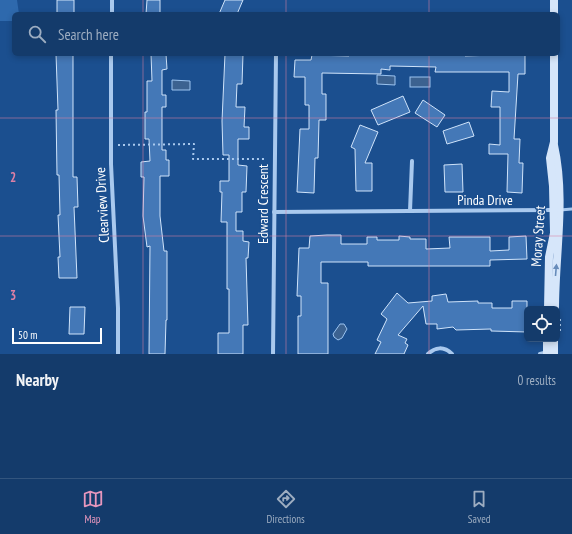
<!DOCTYPE html>
<html lang="en">
<head>
<meta charset="utf-8">
<style>
  :root { --surface:#143b6b; --page:#214673; --text:#f1f3f6; --muted:#9dadc1; --line:#33557e; --accent:#e797bd }
  body { margin:0; font-family:"PT Sans Narrow",sans-serif; background:var(--page); color:var(--text) }
  .controls { position:absolute; right:12px; bottom:12px; display:grid; overflow:hidden; border-radius:6px; box-shadow:0 2px 6px #0003 }
  .controls button { width:36px; height:36px; display:grid; place-items:center; padding:0; border:0; border-bottom:1px solid var(--line); background:var(--surface); color:var(--text); font:20px sans-serif }
  .scale { position:absolute; left:12px; bottom:10px; width:90px; box-sizing:border-box; padding-left:4px; border:2px solid #fff; border-top:0; font-size:11px; line-height:14px; white-space:nowrap; color:#fff; -webkit-text-stroke:3px #1b4f8f; paint-order:stroke }
  .list { margin:0; padding:0; list-style:none }
  h2 { display:flex; justify-content:space-between; align-items:center; height:52px; margin:0; padding:0 16px; font-size:17px }
  h2 small { font-size:13px; font-weight:400; color:var(--muted) }
  .icon { flex:none; width:22px; height:22px; fill:none; stroke:currentColor; stroke-width:2; stroke-linecap:round; stroke-linejoin:round }
  .map { position:relative; flex:none; width:572px; height:354px; overflow:hidden }
  .search { position:absolute; background:var(--surface); box-shadow:0 2px 6px #0003; left:12px; right:12px; top:12px; height:44px; display:flex; align-items:center; gap:10px; box-sizing:border-box; padding:0 14px; border-radius:6px; color:var(--muted); font-size:15px }
  .sheet { height:124px; background:var(--surface) }
  nav { display:flex; justify-content:space-around; align-items:center; box-sizing:border-box; height:56px; border-top:1px solid var(--line); background:var(--surface); font-size:11px; color:var(--muted) }
  nav a { display:grid; justify-items:center; gap:2px }
  nav .on { color:var(--accent) }
  .map>svg:first-child { display:block }
</style>
</head>
<body>
<div class="map">
<svg width="572" height="354" viewBox="0 0 572 354">
  <rect width="100%" height="100%" fill="#1b4f8f"/>
  <!-- green -->
  <path fill="#2e69ad" d="M0 0H17L19 14H14V21H0Z"/>
  <!-- water -->
  <g fill="#3c6290" stroke="#9cc4f0">
    <path d="M377 75 395 76V85L377 84Z"/>
    <rect x="410" y="77" width="20" height="10"/>
    <path d="M172 80 190 81V90H172Z"/>
    <path d="M340 324H344L347 329 342 338 338 340 334 337 333 334Z"/>
  </g>
  <!-- building -->
  <g fill="#4478b7" stroke="#cfe3fa">
    <rect x="57" y="0" width="17" height="14"/>
    <path d="M147 0H160V14H146Z"/>
    <path d="M225 0H243L237 14H219Z"/>
    <path d="M56 54H73V177H77L78 207H74L77 278H59L58 257H60L58 215H60L59 175H57L56 110H58Z"/>
    <path d="M151 54H166L167 69 162 70V95H166V107H162V150H166V160H169V176H160V216L164 251H167V320H166L165 354H149L150 246 147 247 143 216 144 177H141V162L150 161 149 139H145V112H147V81H152Z"/>
    <path d="M225 54H243L242 84H237L236 107H245L244 127H249V139H238V165L247 166 246 192H242V212H236V231H243V241L249 242 248 258H246L248 325H243V354H218V333H229V289H227V222H221L222 192H220V181H229V155H223L222 121Z"/>
    <path d="M349 54H465V56L525 54V74H518L514 139H520L519 163H523L522 193 507 192 508 154H489V144L500 145V107H491L492 91 509 92V72H435L436 67 390 66V70L381 69V74L322 73V94H326V120H319L318 158H315L314 193 297 192 300 129H309V105H305V77H294L295 60H311L312 55 349 56Z"/>
    <path d="M403 96 410 112 378 125 371 110Z"/>
    <path d="M423 100 445 115 437 127 415 113Z"/>
    <path d="M469 122 474 136 447 144 443 131Z"/>
    <path d="M360 125 378 132 365 163H372V191H356L355 149 351 147Z"/>
    <path d="M462 164 463 192H445L444 165Z"/>
    <path d="M327 235H341V244H367V237H377V240H399V236L410 237V239H426V249L450 248 449 237H490V251L509 250V237L526 236 527 259 490 260V266H368V262H321V283H328V354H298V316H301V296H297L299 248H309L310 236Z"/>
    <path d="M397 293 408 303 432 301V296L446 294 448 302 478 301V303H492V308H512V301H527V332L491 331V329L456 330 453 327 437 329V324H426L423 306 398 335 407 339 405 343 408 345 404 354H375L381 342 377 340 387 319 381 314Z"/>
    <path d="M70 307H85L84 334H69Z"/>
  </g>
  <g fill="none" stroke-linecap="round" stroke-linejoin="round">
    <!-- path -->
    <g stroke="#a9c9ee" stroke-width="2" stroke-dasharray="2 3" stroke-linecap="butt">
      <path d="M118 145 194 144 193 159H266"/>
      <path d="M560 331V317"/>
    </g>
    <!-- lane -->
    <path stroke="#a9c9ee" stroke-width="3" d="M560 210 572 209"/>
    <!-- street -->
    <g stroke="#a9c9ee" stroke-width="4">
      <path d="M112 14V0"/>
      <path d="M111 54V164L118 308V354"/>
      <path d="M410 211 412 161"/>
      <path d="M274 212 554 210"/>
      <path d="M273 354 276 54"/>
      <path d="M428 354C435 347 444 346 452 354"/>
      <path d="M540 354 548 352"/>
    </g>
    <!-- secondary -->
    <g stroke="#d6e6fa" stroke-width="8">
      <path d="M554 14V0"/>
      <path d="M554 145C566 199 555 254 555 309"/>
      <path d="M548 309 549 257 554 233 553 186 550 158 554 142V54"/>
      <path d="M547 354V339"/>
      <path d="M554 354V339"/>
    </g>
  </g>
  <!-- one-way arrows -->
  <defs><path id="oneway-solid" d="M-6-.8H1V-3.2L6.5 0L1 3.2V.8H-6Z"/></defs>
  <use fill="#668bba" href="#oneway-solid" transform="translate(556 270) rotate(-85)"/>
  <!-- grid -->
  <path fill="none" stroke="#dd80a5" stroke-width="1" stroke-opacity="0.55" d="M143 0V14M286 0V14M429 0V14M143 54V354M286 54V354M429 54V354M0 118H572M0 236H572"/>
  <g text-anchor="middle" dominant-baseline="central" stroke-width="3" stroke-linejoin="round" paint-order="stroke">
    <!-- street labels -->
    <g font-size="14" fill="#fff" stroke="#1b4f8f">
      <text x="485" y="200">Pinda Drive</text>
      <text transform="translate(263 204) rotate(-90)">Edward Crescent</text>
      <text transform="translate(102 205) rotate(-93)">Clearview Drive</text>
      <text transform="translate(538 236) rotate(-86)">Moray Street</text>
    </g>
  </g>
  <g font-size="13" text-anchor="middle" font-weight="bold" fill="#dd80a5" stroke="#1b4f8f" stroke-width="3" stroke-linejoin="round" paint-order="stroke">
    <text x="13" y="182">2</text>
    <text x="13" y="300">3</text>
  </g>
</svg>
<div class="controls">
<button><svg class="icon" aria-label="locate" viewBox="0 0 24 24"><circle cx="12" cy="12" r="6"/><path d="M12 2v4M12 18v4M2 12h4M18 12h4"/></svg></button>
</div>
<div class="scale">50 m</div>
<div class="search"><svg class="icon" aria-label="search" viewBox="0 0 24 24"><circle cx="10" cy="10" r="6"/><path d="M15 15l6 6"/></svg>Search here</div>
</div>
<section class="sheet">
<h2>Nearby<small>0 results</small></h2>
<ul class="list">
</ul>
</section>
<nav>
<a class="on"><svg class="icon" aria-label="map" viewBox="0 0 24 24"><path d="M3 6l6-2 6 2 6-2v14l-6 2-6-2-6 2zM9 4v14M15 6v14"/></svg>Map</a>
<a><svg class="icon" aria-label="directions" viewBox="0 0 24 24"><path d="M12 3l9 9-9 9-9-9zM9 14v-3h6M13 9l2 2-2 2"/></svg>Directions</a>
<a><svg class="icon" aria-label="saved" viewBox="0 0 24 24"><path d="M7 4h10v16l-5-4-5 4z"/></svg>Saved</a>
</nav>
</body>
</html>
